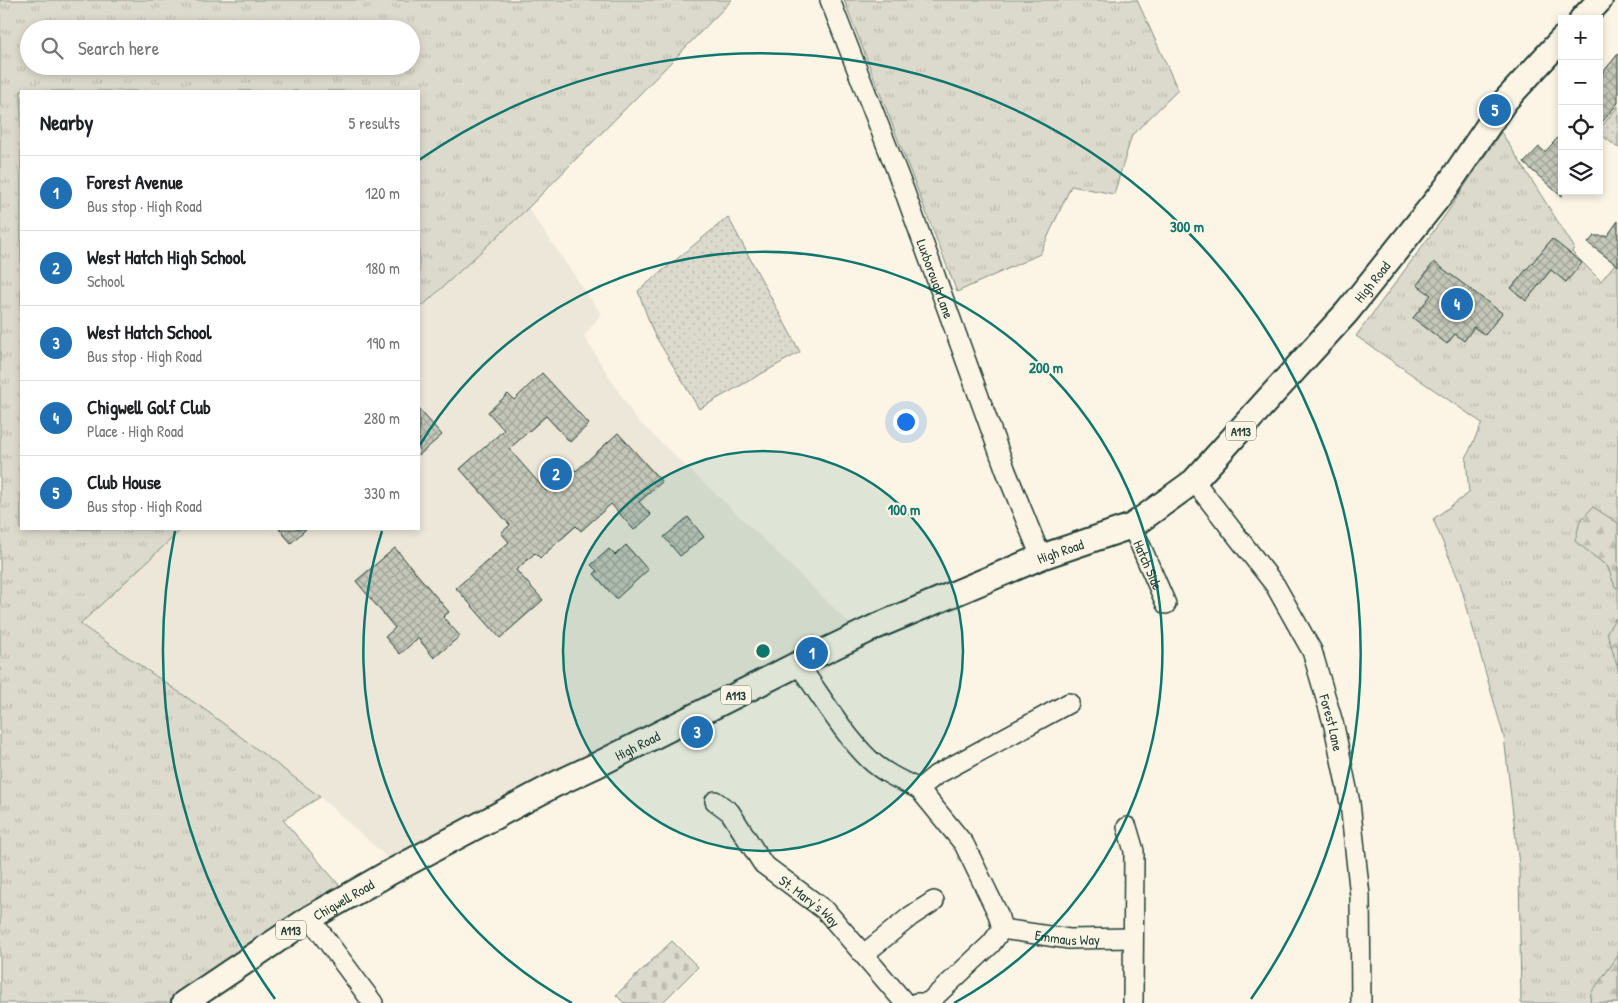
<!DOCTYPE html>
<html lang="en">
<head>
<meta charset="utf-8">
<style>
  :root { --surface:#fff; --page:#f2f2f2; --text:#202124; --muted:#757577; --line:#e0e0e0; --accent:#1f6fb2 }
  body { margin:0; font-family:"Patrick Hand",sans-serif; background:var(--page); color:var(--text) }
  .controls { position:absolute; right:15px; top:15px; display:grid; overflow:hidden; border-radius:0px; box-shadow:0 2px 8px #0003 }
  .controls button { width:45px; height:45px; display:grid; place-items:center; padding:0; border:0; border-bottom:1px solid var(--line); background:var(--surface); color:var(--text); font:25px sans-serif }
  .you { position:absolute; left:905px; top:421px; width:18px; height:18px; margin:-12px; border:4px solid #fff; border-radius:50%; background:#1a73e8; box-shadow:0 0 0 8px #1a73e833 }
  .badge { display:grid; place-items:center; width:32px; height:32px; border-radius:50%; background:var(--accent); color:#fff; font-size:16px; font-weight:700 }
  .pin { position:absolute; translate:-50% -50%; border:2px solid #fff; box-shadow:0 1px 5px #0006 }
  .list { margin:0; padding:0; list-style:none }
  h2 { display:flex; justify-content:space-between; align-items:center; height:65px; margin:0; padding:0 20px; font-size:21px }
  h2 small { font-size:16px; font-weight:400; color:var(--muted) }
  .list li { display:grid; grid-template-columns:32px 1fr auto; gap:15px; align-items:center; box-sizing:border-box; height:75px; padding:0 20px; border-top:1px solid var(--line) }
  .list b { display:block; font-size:19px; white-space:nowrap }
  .list p { margin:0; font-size:16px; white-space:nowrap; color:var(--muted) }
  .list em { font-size:16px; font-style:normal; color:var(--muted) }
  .icon { flex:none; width:28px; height:28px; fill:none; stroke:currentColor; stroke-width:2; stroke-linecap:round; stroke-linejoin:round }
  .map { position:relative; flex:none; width:1618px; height:1003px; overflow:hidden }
  .search { position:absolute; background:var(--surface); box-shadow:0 2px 8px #0003; left:20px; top:20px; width:400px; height:55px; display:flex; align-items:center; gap:12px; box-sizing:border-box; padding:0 18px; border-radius:28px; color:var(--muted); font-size:19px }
  .panel { position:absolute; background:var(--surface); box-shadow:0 2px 8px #0003; left:20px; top:90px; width:400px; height:440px; border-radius:0px }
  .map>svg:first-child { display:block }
</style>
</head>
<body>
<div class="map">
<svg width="1618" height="1003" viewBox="0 0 1618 1003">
  <defs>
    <pattern id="grass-tufts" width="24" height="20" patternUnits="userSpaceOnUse" patternTransform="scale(1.25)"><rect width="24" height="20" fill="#dcdacc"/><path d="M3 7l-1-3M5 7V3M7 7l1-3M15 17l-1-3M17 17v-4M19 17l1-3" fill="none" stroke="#bcbcb0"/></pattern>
    <pattern id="forest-firs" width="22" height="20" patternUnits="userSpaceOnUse" patternTransform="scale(1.25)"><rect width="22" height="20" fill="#dcdacc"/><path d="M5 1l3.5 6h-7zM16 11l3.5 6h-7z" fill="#bcbcb0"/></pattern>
    <pattern id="cemetery-stones" width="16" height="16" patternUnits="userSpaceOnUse" patternTransform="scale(1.25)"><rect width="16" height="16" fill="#dcdacc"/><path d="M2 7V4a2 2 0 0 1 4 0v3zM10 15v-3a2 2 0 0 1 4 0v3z" fill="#bcbcb0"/></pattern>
    <pattern id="garden-dots" width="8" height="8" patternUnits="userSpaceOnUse" patternTransform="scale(1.25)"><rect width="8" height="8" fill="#dcdacc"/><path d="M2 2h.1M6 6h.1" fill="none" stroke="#bcbcb0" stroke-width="1.8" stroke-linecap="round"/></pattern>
    <pattern id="building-cross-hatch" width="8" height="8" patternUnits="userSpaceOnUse" patternTransform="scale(1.25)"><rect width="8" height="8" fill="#c5c7b9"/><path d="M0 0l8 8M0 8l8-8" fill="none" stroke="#9fa397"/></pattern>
  </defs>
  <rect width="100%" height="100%" fill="#fcf5e5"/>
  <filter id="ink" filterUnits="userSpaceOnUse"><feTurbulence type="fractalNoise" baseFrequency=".02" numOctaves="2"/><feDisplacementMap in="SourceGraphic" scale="10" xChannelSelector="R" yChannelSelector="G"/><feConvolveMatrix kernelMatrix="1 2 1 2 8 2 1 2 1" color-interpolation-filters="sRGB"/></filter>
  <g filter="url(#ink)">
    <!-- built -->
    <path fill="#ece7d8" d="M165 0H732L528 208 601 314 584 336 635 418 760 536 851 625 389 859 320 797 208 712 0 567 21 529H419V91L411 66V29Z"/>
    <!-- grass -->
    <g fill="url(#grass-tufts)" stroke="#7e8c80" fill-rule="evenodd">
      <path d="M0 0H732L528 208 419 309V91H21V529H182L80 624 208 712 320 797 283 820 340 886 168 1003H0ZM29 29H411V66H29Z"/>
      <path d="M844 0H1137L1178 90 1132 135 1114 194 1071 186 1040 254 957 292Z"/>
      <path d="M1501 132 1574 247 1572 252 1601 281 1618 260V1003H1521L1519 865 1504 737 1460 583 1433 519 1469 493 1466 458 1482 423 1356 336 1444 217Z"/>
    </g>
    <!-- forest -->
    <g fill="url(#forest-firs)" stroke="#7e8c80">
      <path d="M1593 507 1618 523V588L1615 587 1608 567 1575 541 1580 521Z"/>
      <path d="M1615 619H1618V669L1607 632Z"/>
      <path d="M1618 956V1003H1590L1591 993Z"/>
    </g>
    <!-- cemetery -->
    <path fill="url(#cemetery-stones)" stroke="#7e8c80" d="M672 941 698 967 662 1003H624L616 995Z"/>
    <!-- garden -->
    <g fill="url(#garden-dots)" stroke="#7e8c80">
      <path d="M1618 106V148L1599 133V130Z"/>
      <path d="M728 217 800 352 699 409 653 332 638 291Z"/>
    </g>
    <!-- building -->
    <g fill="url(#building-cross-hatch)" stroke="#1f3d34">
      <path d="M1618 54V103L1599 126V77Z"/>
      <path d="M1562 133V197L1524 163 1539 147 1545 152Z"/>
      <path d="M1618 221V266L1588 243 1594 236H1607Z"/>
      <path d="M1552 239 1582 263 1566 282 1551 270 1526 301 1511 288Z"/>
      <path d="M1434 262 1502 313 1485 335 1474 327 1464 341 1455 334 1447 344 1413 318 1431 295 1417 285Z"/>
      <path d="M542 373 589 424 570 442 546 416 509 449 546 491 572 467 576 471 618 433 662 482 639 502 651 515 634 530 611 504 581 531 576 526 540 558 535 553 516 570 543 600 500 638 456 588 509 542 501 533 510 525 460 469 504 430 488 412 508 394 514 400Z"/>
      <path d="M419 409 442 435 419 455Z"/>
      <path d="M688 517 704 537 680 556 664 537Z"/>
      <path d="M279 529H306L291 543Z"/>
      <path d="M626 545 648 570 616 599 594 574 597 571 591 565 609 549 615 555Z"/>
      <path d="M395 548 449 612 443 617 460 636 434 658 418 638 400 654 385 637 395 628 356 581Z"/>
    </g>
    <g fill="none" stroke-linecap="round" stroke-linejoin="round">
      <defs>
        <g id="minor">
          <path id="s1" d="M830 0 904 190 1006 471 1041 557"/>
          <path id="s2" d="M1194 481 1275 585 1312 651 1334 726 1350 803 1360 896 1361 1003"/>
          <path id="s3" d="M1132 526 1166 604"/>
          <path d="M798 664C820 694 843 734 870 760 884 773 902 781 919 789L936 775 1069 703"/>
          <path d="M919 789 964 844 998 914 1002 929"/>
          <path id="s4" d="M715 801 730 812 763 864 826 911 905 1003"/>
          <path d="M1127 827 1134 851 1133 1001"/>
          <path d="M310 918 373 1003"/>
          <path id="s5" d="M1002 929 1069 939 1133 938"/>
          <path d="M864 954 911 916 934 901"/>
          <path d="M916 1003H928L991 944 1002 929"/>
        </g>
        <g id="major">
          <path d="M1582 19 1600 0"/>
          <path id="s6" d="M184 1003 310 918 387 874 556 784 597 765 798 664 875 627 1041 557 1132 526 1194 481 1347 312 1446 188 1505 101 1562 39"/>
        </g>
      </defs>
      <!-- minor casing -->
      <use href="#minor" stroke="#1f3d34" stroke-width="22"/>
      <!-- major casing -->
      <use href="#major" stroke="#1f3d34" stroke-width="28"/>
      <!-- minor -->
      <use href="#minor" stroke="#fcf5e5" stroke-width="19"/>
      <!-- major -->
      <use href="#major" stroke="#fcf5e5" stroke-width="24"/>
    </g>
  </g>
  <!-- distance rings -->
  <circle cx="763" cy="651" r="200" fill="#0f766e" fill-opacity=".12"/>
  <g fill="none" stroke="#0f766e" stroke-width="2.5">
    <circle cx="763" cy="651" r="200"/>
    <path d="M572 1003A400 400 0 0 1 382 531M420 445A400 400 0 1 1 954 1003"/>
    <path d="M275 999A600 600 0 0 1 175 531M419 160A600 600 0 0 1 1251 999"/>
  </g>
  <g text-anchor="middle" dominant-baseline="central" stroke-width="4.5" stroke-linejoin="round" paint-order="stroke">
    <!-- shield labels -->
    <g fill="#fcf5e5" stroke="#617469" stroke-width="1">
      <rect x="1226" y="421.5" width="30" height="19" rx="4"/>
      <rect x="721" y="685.5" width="30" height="19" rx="4"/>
      <rect x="276" y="920.5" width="30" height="19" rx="4"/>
    </g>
    <g font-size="12" font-weight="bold" fill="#1f3d34">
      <text x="1241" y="431">A113</text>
      <text x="736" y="695">A113</text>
      <text x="291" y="930">A113</text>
    </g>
    <!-- street labels -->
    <g font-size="14" fill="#1f3d34" stroke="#fcf5e5">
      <text stroke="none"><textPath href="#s1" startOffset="298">Luxborough Lane</textPath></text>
      <text stroke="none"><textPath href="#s6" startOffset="1408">High Road</textPath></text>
      <text stroke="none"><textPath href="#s6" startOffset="988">High Road</textPath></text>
      <text stroke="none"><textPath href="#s3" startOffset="42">Hatch Side</textPath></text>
      <text stroke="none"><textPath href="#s2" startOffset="282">Forest Lane</textPath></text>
      <text stroke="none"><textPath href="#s6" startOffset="522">High Road</textPath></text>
      <text stroke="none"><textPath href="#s6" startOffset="190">Chigwell Road</textPath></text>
      <text stroke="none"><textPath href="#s4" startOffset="140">St. Mary's Way</textPath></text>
      <text stroke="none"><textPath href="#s5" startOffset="66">Emmaus Way</textPath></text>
    </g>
  </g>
  <circle cx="763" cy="651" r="8" fill="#0f766e" stroke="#fcf5e5" stroke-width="2.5"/>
  <g font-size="15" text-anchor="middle" font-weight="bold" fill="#0f766e" stroke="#fcf5e5" stroke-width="4.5" stroke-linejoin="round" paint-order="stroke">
    <text x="1187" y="232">300 m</text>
    <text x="1046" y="373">200 m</text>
    <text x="904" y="515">100 m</text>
  </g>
</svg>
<div class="controls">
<button>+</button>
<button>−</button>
<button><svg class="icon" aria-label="locate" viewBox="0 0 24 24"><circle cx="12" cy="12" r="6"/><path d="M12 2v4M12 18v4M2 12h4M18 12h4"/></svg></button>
<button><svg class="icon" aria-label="layers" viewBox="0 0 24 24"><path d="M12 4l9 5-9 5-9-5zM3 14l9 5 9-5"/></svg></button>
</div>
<div class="you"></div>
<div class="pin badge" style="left:812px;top:653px">1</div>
<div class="pin badge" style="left:556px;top:474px">2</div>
<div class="pin badge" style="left:697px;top:732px">3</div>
<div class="pin badge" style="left:1457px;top:304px">4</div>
<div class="pin badge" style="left:1495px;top:110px">5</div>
<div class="search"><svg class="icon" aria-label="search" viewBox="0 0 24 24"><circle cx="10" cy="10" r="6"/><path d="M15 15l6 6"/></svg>Search here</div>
<section class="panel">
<h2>Nearby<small>5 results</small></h2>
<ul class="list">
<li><span class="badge">1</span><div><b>Forest Avenue</b><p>Bus stop · High Road</p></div><em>120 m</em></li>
<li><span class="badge">2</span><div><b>West Hatch High School</b><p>School</p></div><em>180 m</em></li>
<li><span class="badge">3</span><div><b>West Hatch School</b><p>Bus stop · High Road</p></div><em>190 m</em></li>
<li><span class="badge">4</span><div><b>Chigwell Golf Club</b><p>Place · High Road</p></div><em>280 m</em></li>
<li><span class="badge">5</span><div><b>Club House</b><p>Bus stop · High Road</p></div><em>330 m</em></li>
</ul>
</section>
</div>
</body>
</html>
